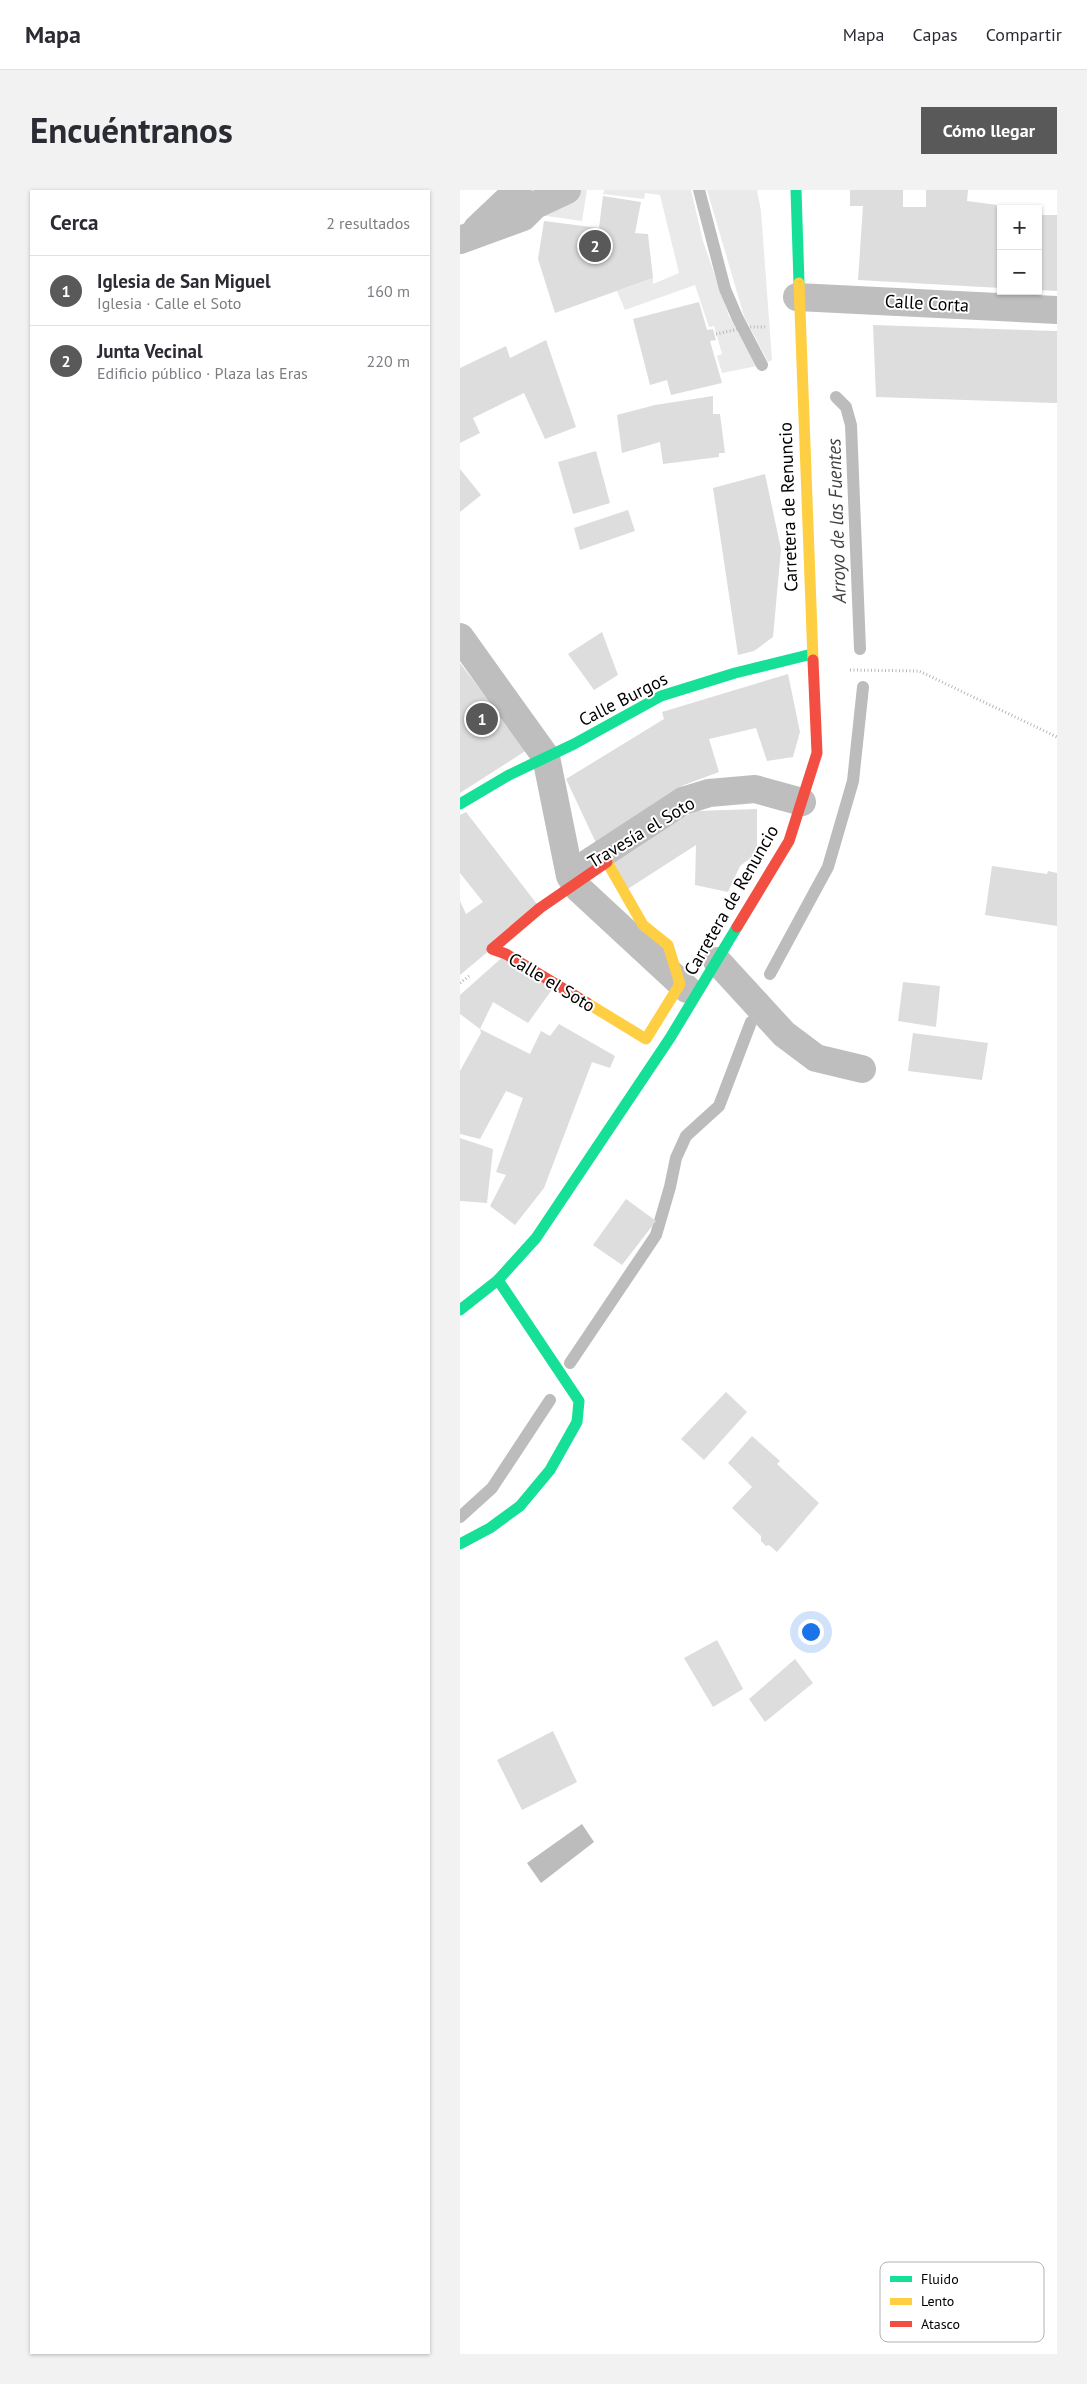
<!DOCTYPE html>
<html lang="es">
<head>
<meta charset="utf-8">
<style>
  :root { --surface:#fff; --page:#f2f2f3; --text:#2b2b33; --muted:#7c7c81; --line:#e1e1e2; --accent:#595959 }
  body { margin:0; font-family:"PT Sans",sans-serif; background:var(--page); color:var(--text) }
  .controls { position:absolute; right:15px; top:15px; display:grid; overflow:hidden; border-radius:0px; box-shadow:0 1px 4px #0004 }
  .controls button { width:45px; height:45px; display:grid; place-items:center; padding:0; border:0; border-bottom:1px solid var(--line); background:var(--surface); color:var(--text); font:25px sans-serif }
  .you { position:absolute; left:350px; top:1441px; width:18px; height:18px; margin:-12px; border:4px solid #fff; border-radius:50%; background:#1a73e8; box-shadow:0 0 0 8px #1a73e833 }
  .badge { display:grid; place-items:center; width:32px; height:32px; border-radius:50%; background:var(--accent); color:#fff; font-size:16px; font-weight:700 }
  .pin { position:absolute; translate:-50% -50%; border:2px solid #fff; box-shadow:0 1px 5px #0006 }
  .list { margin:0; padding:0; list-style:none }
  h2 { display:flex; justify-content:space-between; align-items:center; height:65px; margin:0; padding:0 20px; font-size:21px }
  h2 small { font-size:16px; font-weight:400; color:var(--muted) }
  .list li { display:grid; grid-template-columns:32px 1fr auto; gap:15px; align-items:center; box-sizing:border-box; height:70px; padding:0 20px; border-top:1px solid var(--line) }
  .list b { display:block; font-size:19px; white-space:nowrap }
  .list p { margin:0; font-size:16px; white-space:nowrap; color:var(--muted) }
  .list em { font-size:16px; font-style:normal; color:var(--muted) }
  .map { position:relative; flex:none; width:597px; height:2164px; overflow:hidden; border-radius:0px }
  header { display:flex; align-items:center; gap:30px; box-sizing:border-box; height:70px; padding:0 25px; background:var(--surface); border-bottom:1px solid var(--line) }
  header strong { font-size:24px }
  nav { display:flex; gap:28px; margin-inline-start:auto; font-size:18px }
  .intro { display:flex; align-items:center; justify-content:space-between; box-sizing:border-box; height:120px; padding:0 30px }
  h1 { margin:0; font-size:35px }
  .button { padding:12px 22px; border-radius:0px; background:var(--accent); color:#fff; font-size:18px; font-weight:700 }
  main { display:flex; gap:30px; padding:0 30px }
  aside { flex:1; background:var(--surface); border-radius:0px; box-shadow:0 1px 4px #0004 }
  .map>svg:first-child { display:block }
</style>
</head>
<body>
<header>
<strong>Mapa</strong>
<nav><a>Mapa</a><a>Capas</a><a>Compartir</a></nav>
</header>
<div class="intro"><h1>Encuéntranos</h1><a class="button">Cómo llegar</a></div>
<main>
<aside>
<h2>Cerca<small>2 resultados</small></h2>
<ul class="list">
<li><span class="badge">1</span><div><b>Iglesia de San Miguel</b><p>Iglesia · Calle el Soto</p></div><em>160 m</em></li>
<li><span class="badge">2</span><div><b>Junta Vecinal</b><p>Edificio público · Plaza las Eras</p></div><em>220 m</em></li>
</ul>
</aside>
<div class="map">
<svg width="597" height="2164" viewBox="0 0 597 2164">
  <rect width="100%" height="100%" fill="#fff"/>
  <!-- green -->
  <g fill="#eaeaea">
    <path d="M107 0H127L122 31 80 25Z"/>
    <path d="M144 0H231L243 51 269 126 297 176 262 183 257 166 262 164 254 136 249 137 235 95 165 120 157 101 193 88V94L219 83 200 5 185 3 184 9 143 4Z"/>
    <path d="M247 0H297L301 21 312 170 308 172 284 126Z"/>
  </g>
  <!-- water -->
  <path fill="#bcbcbc" d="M122 1634 134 1652 81 1693 67 1673Z"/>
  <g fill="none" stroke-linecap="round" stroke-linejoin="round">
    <!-- stream -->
    <g stroke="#bcbcbc" stroke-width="12">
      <path d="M239 0 265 99 277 127 302 175"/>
      <path d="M376 207 386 217 391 235 400 459"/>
      <path d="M310 784 368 677 393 591 403 497"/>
      <path d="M110 1173 196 1045 210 997 216 968 226 946 259 916 291 832"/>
      <path d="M0 1327 32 1298 90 1210"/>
    </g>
  </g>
  <!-- building -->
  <g fill="#ddd">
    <path d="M390 0H443V17H466V0H508L507 11 559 18 541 19V98L398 90 403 16H390Z"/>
    <path d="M143 6 181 12 175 43 188 44 193 88 95 123 78 69 84 31 139 38Z"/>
    <path d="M578 25H597V101L578 100Z"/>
    <path d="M239 112 247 140 253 139 256 150 250 151 262 193 211 205 207 190 190 195 173 129Z"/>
    <path d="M413 135 597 141V213L416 207Z"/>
    <path d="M86 150 116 237 85 249 64 203 13 228 20 243 0 253V178L46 156 50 168Z"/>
    <path d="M253 206V224H260L265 263H259V267L203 274 200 252 162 263 157 225 195 215Z"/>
    <path d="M136 261 150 313 113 324 98 272Z"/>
    <path d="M0 279 21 305 0 322Z"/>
    <path d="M305 284 321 359 313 447 294 461 278 465 253 298Z"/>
    <path d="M168 320 175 341 120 360 114 338Z"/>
    <path d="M142 442 158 485 134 500 108 464Z"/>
    <path d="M0 473 67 560 0 603Z"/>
    <path d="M328 484 340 542 333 567 307 571 296 538 249 549 259 582 224 595 136 653 106 589 204 529 202 522Z"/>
    <path d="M297 619V663L280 676 268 702 235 695 236 655 163 702 147 672 235 621Z"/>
    <path d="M6 622 80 718 0 785V711L6 724 23 712 0 683V625Z"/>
    <path d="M532 676 587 684 588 681 597 683V736L525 725Z"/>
    <path d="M46 764 96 794 68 833 33 812 20 839 0 824V805Z"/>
    <path d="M443 792 480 796 476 837 438 831Z"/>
    <path d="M99 834 155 866 150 878 132 872 84 998 55 1035 30 1016 46 985 36 982 63 908 46 901 20 949 0 944V881L21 843 20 839 70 864 81 841 90 846Z"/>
    <path d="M453 843 528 853 522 890 448 881Z"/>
    <path d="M0 948 33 959 27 1013 0 1011Z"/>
    <path d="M166 1009 196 1031 162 1075 133 1055Z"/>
    <path d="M266 1202 287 1222 244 1270 221 1249Z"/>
    <path d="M292 1246 320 1271 317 1274 359 1313 317 1362 309 1355 306 1356 301 1351V1346L272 1318 292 1297 268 1273Z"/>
    <path d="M257 1450 283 1499 253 1517 224 1468Z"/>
    <path d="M335 1469 353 1493 305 1532 289 1509Z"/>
    <path d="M93 1541 117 1592 62 1620 37 1570Z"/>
  </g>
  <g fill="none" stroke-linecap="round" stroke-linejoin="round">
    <!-- path -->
    <g stroke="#b8b8b8" stroke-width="3" stroke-dasharray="1 2.5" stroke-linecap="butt">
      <path d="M256 144 288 137H305"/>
      <path d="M390 480 459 481 597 547"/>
      <path d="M0 793 9 786"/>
    </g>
    <!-- street -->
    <g stroke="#bebebe" stroke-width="28">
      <path d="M17 39 58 0"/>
      <path d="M0 50 63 27 75 15 107 0"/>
      <path d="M337 107 597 120"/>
      <path d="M0 447 86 567 110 686 119 699 227 799"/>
      <path d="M119 679 223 611 249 603 295 599 342 612"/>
      <path d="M257 771 324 844 356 868 402 879"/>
    </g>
    <!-- fast -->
    <g stroke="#16e098" stroke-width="11">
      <path d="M336 0 339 93"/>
      <path d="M0 614 49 585 114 554 201 506 275 483 352 464"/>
      <path d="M0 1120 38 1090 76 1048 210 848 277 737"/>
      <path d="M0 1354 30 1338 60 1316 90 1280 117 1232 119 1211 38 1090"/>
    </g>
    <!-- slow -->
    <g stroke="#ffcf43" stroke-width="11">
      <path d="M339 93 353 470"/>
      <path d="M127 813 186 849 220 794 208 755 183 735 147 672"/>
    </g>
    <!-- jam -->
    <g stroke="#f24e42" stroke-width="11">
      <path d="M277 737 329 651 357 563 353 470"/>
      <path d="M127 813 46 764 32 759 80 718 147 672"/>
    </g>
  </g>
  <g text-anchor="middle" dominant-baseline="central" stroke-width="4" stroke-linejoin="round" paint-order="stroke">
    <!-- street labels -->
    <g font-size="18" fill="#000" stroke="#fff">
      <text transform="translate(467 113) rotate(3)">Calle Corta</text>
      <text transform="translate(328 317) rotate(-92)">Carretera de Renuncio</text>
      <text transform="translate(163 509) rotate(-27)">Calle Burgos</text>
      <text transform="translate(181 642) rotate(-31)">Travesía el Soto</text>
      <text transform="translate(271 710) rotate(-60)">Carretera de Renuncio</text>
      <text transform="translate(92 792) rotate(31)">Calle el Soto</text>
    </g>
    <!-- water labels -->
    <g font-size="19" font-style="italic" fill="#414141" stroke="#fff">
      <text transform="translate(376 331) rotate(-92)">Arroyo de las Fuentes</text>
    </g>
  </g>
  <!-- legend -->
  <rect x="420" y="2072" width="164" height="80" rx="8" fill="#fff" stroke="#b2b2b2" stroke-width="1"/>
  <rect x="430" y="2086" width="22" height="6" fill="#16e098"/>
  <rect x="430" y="2108" width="22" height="7" fill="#ffcf43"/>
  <rect x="430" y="2131" width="22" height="6" fill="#f24e42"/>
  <g font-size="14" fill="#000">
    <text x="461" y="2094">Fluido</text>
    <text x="461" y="2116">Lento</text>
    <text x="461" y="2139">Atasco</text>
  </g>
</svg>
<div class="controls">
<button>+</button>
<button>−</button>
</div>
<div class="you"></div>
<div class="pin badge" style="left:22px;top:529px">1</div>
<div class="pin badge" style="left:135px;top:56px">2</div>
</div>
</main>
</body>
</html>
